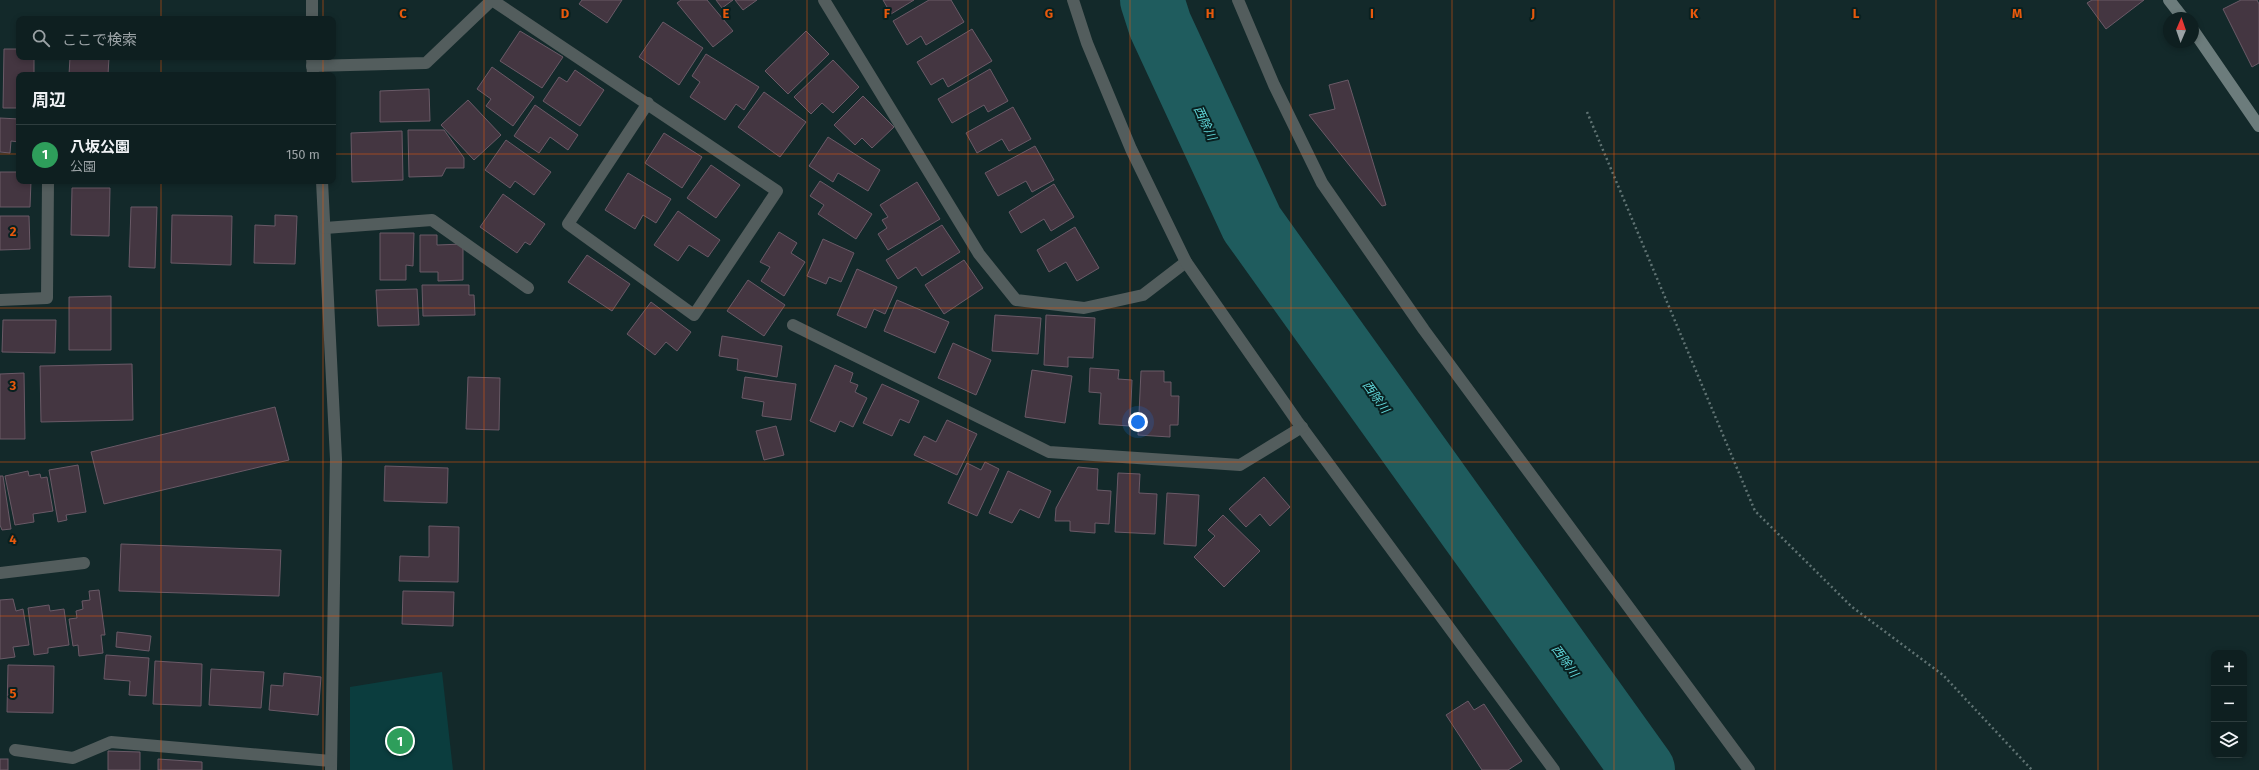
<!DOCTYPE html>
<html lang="ja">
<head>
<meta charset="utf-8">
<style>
  :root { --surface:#0e1f20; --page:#172729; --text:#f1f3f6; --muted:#9ba2a5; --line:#2e3d3e; --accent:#fa87e7 }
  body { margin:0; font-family:"Fira Sans","Noto Sans JP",sans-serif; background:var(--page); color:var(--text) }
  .controls { position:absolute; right:12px; bottom:12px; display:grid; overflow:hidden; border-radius:8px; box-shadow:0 2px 6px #0003 }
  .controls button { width:36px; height:36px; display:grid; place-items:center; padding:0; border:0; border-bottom:1px solid var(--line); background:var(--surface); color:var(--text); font:20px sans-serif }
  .compass { position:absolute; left:2163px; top:12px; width:36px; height:36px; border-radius:50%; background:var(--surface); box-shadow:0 2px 6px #0003; rotate:2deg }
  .you { position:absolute; left:1138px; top:422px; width:14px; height:14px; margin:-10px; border:3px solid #fff; border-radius:50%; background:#1a73e8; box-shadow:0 0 0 6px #1a73e833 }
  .badge { display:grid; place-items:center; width:26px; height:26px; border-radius:50%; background:var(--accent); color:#fff; font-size:13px; font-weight:700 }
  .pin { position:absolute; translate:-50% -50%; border:2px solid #fff; box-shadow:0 1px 4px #0006 }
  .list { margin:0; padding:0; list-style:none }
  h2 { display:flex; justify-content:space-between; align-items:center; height:52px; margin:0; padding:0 16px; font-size:17px }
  h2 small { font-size:13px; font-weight:400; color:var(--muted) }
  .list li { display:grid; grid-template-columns:26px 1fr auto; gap:12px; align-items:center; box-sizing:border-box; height:60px; padding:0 16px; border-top:1px solid var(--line) }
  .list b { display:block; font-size:15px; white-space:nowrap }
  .list p { margin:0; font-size:13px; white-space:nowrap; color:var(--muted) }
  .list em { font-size:13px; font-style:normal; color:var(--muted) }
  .icon { flex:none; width:22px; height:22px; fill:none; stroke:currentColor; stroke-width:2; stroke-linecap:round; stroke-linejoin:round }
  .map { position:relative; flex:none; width:2259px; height:770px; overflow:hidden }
  .search { position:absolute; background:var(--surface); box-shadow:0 2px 6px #0003; left:16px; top:16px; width:320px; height:44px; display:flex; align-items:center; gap:10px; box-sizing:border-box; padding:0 14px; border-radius:8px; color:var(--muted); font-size:15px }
  .panel { position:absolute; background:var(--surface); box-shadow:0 2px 6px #0003; left:16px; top:72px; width:320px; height:112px; border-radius:8px }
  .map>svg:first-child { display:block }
</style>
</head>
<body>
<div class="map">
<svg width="2259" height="770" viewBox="0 0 2259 770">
  <rect width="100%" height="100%" fill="#13292a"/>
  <!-- green -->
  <path fill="#0b3d3e" d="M442 672 453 770H350V687Z"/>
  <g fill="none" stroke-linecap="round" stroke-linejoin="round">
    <!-- river -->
    <path stroke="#1f5c5e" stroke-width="64" d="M1152 0 1160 25 1252 224 1643 770"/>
  </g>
  <!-- building -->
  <g fill="#443641" stroke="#6a5a67">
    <path d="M582 0H622L607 23 579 4Z"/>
    <path d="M681 0H707L733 31 713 47 677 3Z"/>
    <path d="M716 0H733L722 8Z"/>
    <path d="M735 0H757L743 10Z"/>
    <path d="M883 0H914L891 14Z"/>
    <path d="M929 0H951L964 22 926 45 921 36 907 45 893 21Z"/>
    <path d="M2092 0H2144L2106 29 2087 3Z"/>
    <path d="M2241 0H2257L2259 4V63L2252 67 2223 9Z"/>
    <path d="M663 22 703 48 679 85 639 57Z"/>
    <path d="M972 29 992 61 948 87 943 78 931 85 917 62Z"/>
    <path d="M520 31 563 57 542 88 500 61Z"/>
    <path d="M806 31 829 54 788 94 765 71Z"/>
    <path d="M4 49H19V57H34V75H19V108H3Z"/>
    <path d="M706 54 759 87 744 110 736 104 725 120 690 97 700 82 692 76Z"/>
    <path d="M70 57H109L108 75H69Z"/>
    <path d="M833 60 859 87 833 113 822 103 811 114 794 97Z"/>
    <path d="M492 67 534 97 513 126 486 106 491 99 477 89Z"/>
    <path d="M990 69 1008 101 988 112 984 105 952 123 938 99Z"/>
    <path d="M575 70 604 90 580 126 543 101 559 77 567 82Z"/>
    <path d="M1348 80 1386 205 1382 206 1309 115 1335 109 1329 85Z"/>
    <path d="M429 89 430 121 380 122V91Z"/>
    <path d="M764 92 806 122 780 157 738 127Z"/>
    <path d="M863 96 894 127 872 148 862 138 855 145 834 125Z"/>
    <path d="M468 100 501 135 474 160 441 125Z"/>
    <path d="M535 105 578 135 568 150 550 137 539 153 514 136Z"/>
    <path d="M1013 107 1031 139 1009 151 1002 139 977 153 966 133Z"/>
    <path d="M0 118 19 119V142L11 141 10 153 0 152Z"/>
    <path d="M408 130H444L464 158V168H446L442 176 409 177Z"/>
    <path d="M402 131 403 180 352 182 351 133Z"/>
    <path d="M664 133 702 157 682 188 645 163Z"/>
    <path d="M828 137 880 170 868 191 838 173 833 182 809 166Z"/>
    <path d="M506 140 551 172 534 195 515 181 510 188 485 170Z"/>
    <path d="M1035 146 1054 180 1032 192 1026 181 998 196 985 173Z"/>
    <path d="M711 165 740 185 716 218 687 198Z"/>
    <path d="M0 172H19V181H31L30 207H0Z"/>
    <path d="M628 173 671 199 656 223 643 215 635 229 605 210Z"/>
    <path d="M820 181 872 214 856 239 818 214 824 205 810 196Z"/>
    <path d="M917 182 940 219 888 250 878 234 887 228 882 220 888 217 880 205Z"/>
    <path d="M1054 184 1074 217 1051 231 1044 219 1021 233 1009 212Z"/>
    <path d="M72 188H110L109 236 71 235Z"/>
    <path d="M503 194 545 224 530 245 525 242 517 253 480 227Z"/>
    <path d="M131 207H157L155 268 129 267Z"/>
    <path d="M678 211 720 240 708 257 689 245 678 261 654 245Z"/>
    <path d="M172 215 232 216 231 265 171 263Z"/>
    <path d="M275 215 297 216 295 264 254 263 255 225 275 226Z"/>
    <path d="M0 216H29L30 249 0 250Z"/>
    <path d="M942 225 960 252 922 276 916 267 898 279 886 260Z"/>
    <path d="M1075 227 1099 268 1077 281 1066 262 1049 272 1037 250Z"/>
    <path d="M779 232 797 243 791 253 805 262 784 296 761 281 770 267 760 262Z"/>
    <path d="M380 233H414L413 266 406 265V280H380Z"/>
    <path d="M420 235H437V245L463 244V280L438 281V272H420Z"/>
    <path d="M823 239 854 253 841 282 829 277 826 284 807 276Z"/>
    <path d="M587 255 630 284 612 311 568 282Z"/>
    <path d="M964 260 983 288 944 314 925 285Z"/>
    <path d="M857 269 897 287 885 314 874 309 866 328 837 315Z"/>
    <path d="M748 280 785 305 764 336 727 311Z"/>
    <path d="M422 285H469V295H474L475 315 423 316Z"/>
    <path d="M417 289 419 325 378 326 376 290Z"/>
    <path d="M111 296V350H69V297Z"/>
    <path d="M897 300 949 322 935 353 884 331Z"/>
    <path d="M651 302 691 332 677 351 666 342 655 355 627 334Z"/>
    <path d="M995 315 1041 318 1038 354 992 351Z"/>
    <path d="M1046 315 1095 318 1093 358 1068 357V367L1044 365Z"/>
    <path d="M3 320H56L55 353 2 352Z"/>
    <path d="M722 336 782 346 777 377 737 370 738 359 719 356Z"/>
    <path d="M953 343 991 360 976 395 938 378Z"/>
    <path d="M132 364 133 420 41 422 40 366Z"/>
    <path d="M835 365 853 373 850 382 858 385 855 392 867 398 853 427 840 421 835 432 810 421Z"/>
    <path d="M1090 368 1119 370 1118 379 1132 380 1130 426 1099 424 1101 393 1089 392Z"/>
    <path d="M1032 370 1072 376 1065 423 1025 417Z"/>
    <path d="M1141 371H1164V382H1171V396H1179L1178 425H1170V437L1138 435Z"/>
    <path d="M24 373 25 439H0V374Z"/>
    <path d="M468 377 500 378 499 430 466 429Z"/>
    <path d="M745 377 796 384 791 420 762 416 764 402 742 398Z"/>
    <path d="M882 384 919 401 909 423 900 419 892 436 863 423Z"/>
    <path d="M275 407 289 460 104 504 91 452Z"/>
    <path d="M947 420 977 434 957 475 914 455 924 436 936 442Z"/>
    <path d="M776 426 784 455 764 460 756 431Z"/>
    <path d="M985 462 999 469 977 516 948 503 967 463 981 470Z"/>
    <path d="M78 465 86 512 66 515 67 520 58 522 49 470Z"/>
    <path d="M385 466 448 468 447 503 384 501Z"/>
    <path d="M1078 467 1098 469 1097 490 1111 491 1109 524 1095 523V533L1070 531V521H1055L1056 508Z"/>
    <path d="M28 471 29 476 40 474 41 478 47 477 53 511 33 514 34 522 15 525 5 476Z"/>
    <path d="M1008 471 1051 491 1039 518 1020 509 1012 523 989 513Z"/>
    <path d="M1118 473 1140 474 1139 493 1157 494 1155 534 1115 532Z"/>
    <path d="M0 476H3L11 529 2 530 0 525Z"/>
    <path d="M1264 477 1290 507 1270 526 1260 514 1246 527 1229 509Z"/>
    <path d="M1167 493 1199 495 1196 546 1164 544Z"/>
    <path d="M1223 515 1260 551 1224 587 1194 557 1215 536 1208 530Z"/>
    <path d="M429 526 459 527 458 582 399 581 400 556 429 557Z"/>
    <path d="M121 544 281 550 279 596 119 591Z"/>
    <path d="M99 590 105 635H101L103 653 79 656 78 645 73 646 69 619 77 618 76 611 83 609 82 601 90 600 89 591Z"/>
    <path d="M403 591 454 592 453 626 402 624Z"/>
    <path d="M13 599 16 611 23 609 29 645 13 647 15 657 0 659V600Z"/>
    <path d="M49 605 50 611 64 609 69 645 48 648V653L34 655 28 608Z"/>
    <path d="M117 632 151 636 149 651 116 647Z"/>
    <path d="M106 655 149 658 146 696 129 695 130 681 104 679Z"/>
    <path d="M155 661 202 664 201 706 153 704Z"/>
    <path d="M8 665 54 666 53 713 7 712Z"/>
    <path d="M211 669 264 672 261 708 209 705Z"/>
    <path d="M284 673 321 677 318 715 269 710 271 685 283 686Z"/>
    <path d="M1468 701 1474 710 1484 704 1522 761 1508 770H1482L1446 715Z"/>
    <path d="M108 751 140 752V770H108Z"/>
    <rect x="0" y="759" width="8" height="11"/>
    <path d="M158 759 202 762V770H158Z"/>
  </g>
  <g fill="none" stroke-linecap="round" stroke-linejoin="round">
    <!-- path -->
    <path stroke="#607373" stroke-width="2.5" stroke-dasharray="2 3" stroke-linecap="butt" d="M1587 112 1755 511 1852 607 1943 675 2032 770"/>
    <!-- street -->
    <g stroke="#535d5d" stroke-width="12">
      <path d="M312 0V19"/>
      <path d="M824 0 979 254 1016 300 1084 308 1143 295 1186 262"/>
      <path d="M1073 0 1087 43 1131 149 1186 262 1297 421 1554 770"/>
      <path d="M1238 0 1274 85 1322 183 1424 330 1749 770"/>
      <path d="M312 57 313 75"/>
      <path d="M312 66 426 63 492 0 777 191 694 315 568 224 648 103"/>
      <path d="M322 181 336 459 331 770"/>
      <path d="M325 228 432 220 528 288"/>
      <path d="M0 300 47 298 48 181"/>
      <path d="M793 325 1049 452 1240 465 1302 427"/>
      <path d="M0 573 84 563"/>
      <path d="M15 750 73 758 111 742 331 761"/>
    </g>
    <!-- secondary -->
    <g stroke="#6c7c7c" stroke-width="12">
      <path d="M2169 0 2183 18"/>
      <path d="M2193 30 2259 126"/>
    </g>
  </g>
  <!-- grid -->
  <path fill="none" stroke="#e8590c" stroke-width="1" stroke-opacity="0.55" d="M161 0V19M323 0V19M484 0V770M645 0V770M807 0V770M968 0V770M1130 0V770M1291 0V770M1452 0V770M1614 0V770M1775 0V770M1936 0V770M2098 0V770M161 57V75M323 57V75M0 154H19M333 154H2259M161 181V770M323 181V770M0 308H2259M0 462H2259M0 616H2259"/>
  <g text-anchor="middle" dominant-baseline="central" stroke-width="4" stroke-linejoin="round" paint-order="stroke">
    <!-- water labels -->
    <g font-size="12" font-style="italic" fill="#61d8db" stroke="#092020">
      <text transform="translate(1205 123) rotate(65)">西除川</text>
      <text transform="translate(1376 397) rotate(54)">西除川</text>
      <text transform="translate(1565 661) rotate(54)">西除川</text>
    </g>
  </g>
  <g font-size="13" text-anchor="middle" font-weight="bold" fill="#e8590c" stroke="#092020" stroke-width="4" stroke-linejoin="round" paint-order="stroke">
    <text x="403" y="18">C</text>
    <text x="565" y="18">D</text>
    <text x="726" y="18">E</text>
    <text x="887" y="18">F</text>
    <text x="1049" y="18">G</text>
    <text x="1210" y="18">H</text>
    <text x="1372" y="18">I</text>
    <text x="1533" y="18">J</text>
    <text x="1694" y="18">K</text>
    <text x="1856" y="18">L</text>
    <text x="2017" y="18">M</text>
    <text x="13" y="236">2</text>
    <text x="13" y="390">3</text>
    <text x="13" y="544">4</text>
    <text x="13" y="698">5</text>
  </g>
</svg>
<div class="controls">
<button>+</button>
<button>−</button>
<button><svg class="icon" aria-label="layers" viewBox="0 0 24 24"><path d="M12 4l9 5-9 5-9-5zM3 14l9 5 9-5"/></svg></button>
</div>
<svg class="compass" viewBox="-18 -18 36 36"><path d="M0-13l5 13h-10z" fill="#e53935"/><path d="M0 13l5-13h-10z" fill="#9ba2a5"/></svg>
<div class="you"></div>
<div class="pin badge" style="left:400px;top:741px;background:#2e9e5b">1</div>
<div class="search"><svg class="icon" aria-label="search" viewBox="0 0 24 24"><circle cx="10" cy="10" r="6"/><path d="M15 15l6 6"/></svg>ここで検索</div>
<section class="panel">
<h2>周辺<small></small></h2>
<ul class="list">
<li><span class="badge" style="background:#2e9e5b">1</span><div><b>八坂公園</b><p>公園</p></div><em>150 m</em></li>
</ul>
</section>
</div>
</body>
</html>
